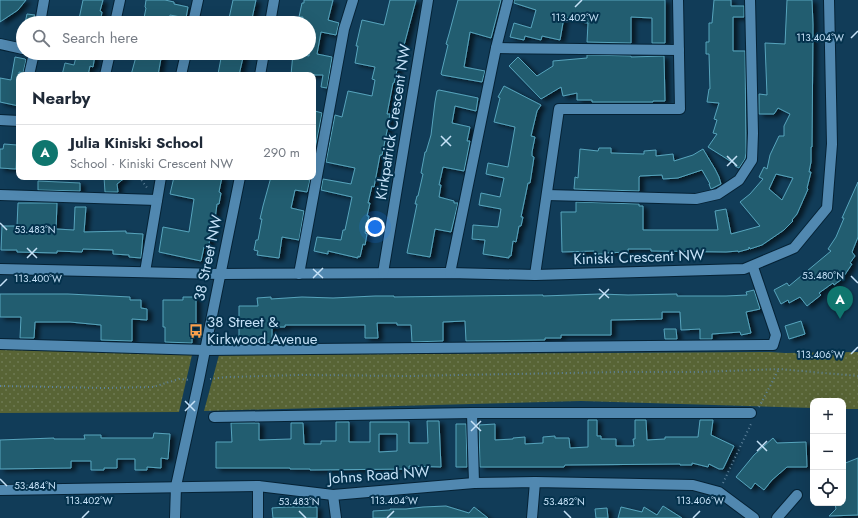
<!DOCTYPE html>
<html lang="en">
<head>
<meta charset="utf-8">
<style>
  :root { --surface:#fff; --page:#f6f6f7; --text:#1f2937; --muted:#747a83; --line:#e0e1e3; --accent:#0f766e }
  body { margin:0; font-family:Jost,sans-serif; background:var(--page); color:var(--text) }
  .controls { position:absolute; right:12px; bottom:12px; display:grid; overflow:hidden; border-radius:8px; box-shadow:0 4px 16px #0002 }
  .controls button { width:36px; height:36px; display:grid; place-items:center; padding:0; border:0; border-bottom:1px solid var(--line); background:var(--surface); color:var(--text); font:20px sans-serif }
  .you { position:absolute; left:375px; top:227px; width:14px; height:14px; margin:-10px; border:3px solid #fff; border-radius:50%; background:#1a73e8; box-shadow:0 0 0 6px #1a73e833 }
  .badge { display:grid; place-items:center; width:26px; height:26px; border-radius:50%; background:var(--accent); color:#fff; font-size:13px; font-weight:700 }
  .pin { position:absolute; translate:-50% -33px; filter:drop-shadow(0 1px 2px #0008) }
  .pin::after { content:''; position:absolute; top:21px; width:14px; height:12px; background:inherit; clip-path:polygon(0 0,100% 0,50% 100%) }
  .list { margin:0; padding:0; list-style:none }
  h2 { display:flex; justify-content:space-between; align-items:center; height:52px; margin:0; padding:0 16px; font-size:17px }
  h2 small { font-size:13px; font-weight:400; color:var(--muted) }
  .list li { display:grid; grid-template-columns:26px 1fr auto; gap:12px; align-items:center; box-sizing:border-box; height:56px; padding:0 16px; border-top:1px solid var(--line) }
  .list b { display:block; font-size:15px; white-space:nowrap }
  .list p { margin:0; font-size:13px; white-space:nowrap; color:var(--muted) }
  .list em { font-size:13px; font-style:normal; color:var(--muted) }
  .icon { flex:none; width:22px; height:22px; fill:none; stroke:currentColor; stroke-width:2; stroke-linecap:round; stroke-linejoin:round }
  .map { position:relative; flex:none; width:858px; height:518px; overflow:hidden }
  .search { position:absolute; background:var(--surface); box-shadow:0 4px 16px #0002; left:16px; top:16px; width:300px; height:44px; display:flex; align-items:center; gap:10px; box-sizing:border-box; padding:0 14px; border-radius:22px; color:var(--muted); font-size:15px }
  .panel { position:absolute; background:var(--surface); box-shadow:0 4px 16px #0002; left:16px; top:72px; width:300px; height:108px; border-radius:8px }
  .map>svg:first-child { display:block }
</style>
</head>
<body>
<div class="map">
<svg width="858" height="518" viewBox="0 0 858 518">
  <defs>
    <pattern id="grass-dots" width="8" height="8" patternUnits="userSpaceOnUse"><rect width="8" height="8" fill="#586435"/><path d="M2 2h.1M6 6h.1" fill="none" stroke="#6e7a53" stroke-width="1.8" stroke-linecap="round"/></pattern>
    <filter id="shadow"><feDropShadow dx="4.5" dy="2.5" stdDeviation="2" flood-color="#0009"/></filter>
  </defs>
  <rect width="100%" height="100%" fill="#113c58"/>
  <!-- grass -->
  <g fill="url(#grass-dots)">
    <path d="M0 349 192 355 179 412 0 413Z"/>
    <path d="M770 352 785 353 858 352V409H843V401H813V408L581 401 204 411 219 355Z"/>
  </g>
  <!-- building -->
  <g fill="#215d6f" stroke="#57a4bd" fill-rule="evenodd" filter="url(#shadow)">
    <path d="M0 0H26L18 10 0 22Z"/>
    <path d="M83 0H103L100 11 102 12 100 23H80V20L79 19Z"/>
    <path d="M146 0H165L174 2V4L188 7 186 18 170 15 168 23H143L146 8 145 7Z"/>
    <path d="M233 0H256L251 23H228Z"/>
    <path d="M304 0H333L328 20 339 23 336 35 321 32 317 54 332 57 327 88 321 87 323 75H291L293 53 309 56V23H302L303 17H299L302 3H304Z"/>
    <path d="M390 0H416L403 49H402L394 83H393L387 114H390L387 131 382 155H380L374 187 372 186 368 203H370L367 216H369L365 233 367 234 365 245 363 244 360 257 358 256V258L328 251V254L314 251 317 237 341 240 343 230H345L352 197 321 190 323 179 351 184 355 168 326 162 335 115 342 117 348 91 372 96 375 80 372 79 375 67 355 63 358 46H356L362 20 384 25Z"/>
    <path d="M458 0H501L491 38 470 32 464 67 485 71 482 82 442 75 441 74 448 45 446 44 449 34Z"/>
    <path d="M514 0H665V43H652V18L631 17V43L587 42 588 23 580 22V19L564 17 560 40 542 36 541 40 525 36 524 40 510 37 514 23 531 28 536 10 514 3Z"/>
    <path d="M714 0H731V6H744V17H733V51H745L746 153 745 159 739 168 735 166V164L708 147 717 134 713 133 717 120 714 119 719 103 707 102 709 89H710L709 54H706V42H709V23H712Z"/>
    <path d="M787 0H812L813 25 812 147H811V162L809 172H811L807 188 808 189 797 214 792 220 793 221 784 230 762 245 750 249 749 247V249L738 252V251L726 252 651 251V249H628V252L605 253 604 254H594V251L562 252 561 212H576V202L639 204V206H643V230H718L715 211 726 209 731 234 760 226 740 202 750 194 763 179 759 177 764 167 767 169 770 155 779 136H784V126L790 114 778 108 774 114H759V94L767 95 765 43 785 44ZM776 174 793 178 782 200 769 189Z"/>
    <path d="M27 14 35 15 34 23H25Z"/>
    <path d="M77 53 95 55 93 67 90 66 88 75H62L65 63 74 65Z"/>
    <path d="M137 53H162L158 75H131Z"/>
    <path d="M222 53H244L239 75 218 74Z"/>
    <path d="M587 55 631 56V57L664 56 665 101H653V102H592V100H577V93L563 96 561 87 541 99 509 66 518 57 537 76 553 66V61L587 58Z"/>
    <path d="M15 57 25 59 26 60 23 73 19 72V106L0 102V78L11 80Z"/>
    <path d="M504 86 541 105 537 111 531 136 535 137 532 152V156L534 157 530 183H528L521 217H523L521 226H519L516 242 513 241 511 256H509V258L483 254 485 240 472 239 473 225 498 227 501 209 479 205 481 193 500 197 504 178 486 174 488 163 508 167 515 127 494 122 500 98 498 97Z"/>
    <path d="M439 90 478 98 476 111 455 106 452 123 470 127 467 141H470L464 171 443 167 439 185H441L439 197 454 201V203H458L451 232 435 229 430 257 407 253 417 204H415L417 196H418L423 174 421 173 425 152H426L431 135 435 102 437 91Z"/>
    <path d="M315 111 322 113 313 159V124Z"/>
    <path d="M4 144 17 145 16 169 0 168V149H3Z"/>
    <path d="M599 148H611V153L644 154V151L656 150V156L673 154 674 161 693 155 703 149 715 169 719 177 721 184 711 189 709 184H710L702 170 678 178 663 179 662 175 640 176 639 177V191L574 189 575 177 578 178 580 149 598 151Z"/>
    <path d="M104 177H126L117 184 118 192H105Z"/>
    <path d="M174 177H222L219 192 221 193 219 204H217L213 234H211L208 248 204 247 201 261 159 252 163 227 189 232 194 199 170 194Z"/>
    <path d="M271 177H297L310 180 307 192 295 190 291 208 304 211 299 240 282 237 279 258 257 255 258 251 254 250 256 240H258L262 219H260L263 206Z"/>
    <path d="M38 181 80 183V191L38 190Z"/>
    <path d="M858 182V237L852 252 855 256 850 263 852 264 842 279 834 285 833 283 819 293 821 295 807 306 800 297 789 303 788 300 781 304 774 290 787 283 789 286 831 251 828 249 836 237 844 218H842Z"/>
    <path d="M18 203H57L56 229 74 230 75 207H86L84 232 126 231V233L143 234 141 258 129 257V255L113 254V250L83 249 82 252 57 251V253L17 252V250H1L2 226H17Z"/>
    <path d="M754 290 760 309 746 312 751 333 741 335 740 332 712 334V339H700V329L681 330 680 312H662V319L611 320V335H561V338H545V340L466 341 465 321 443 322V341L412 342 411 325H397V323H377L378 338H365V325H285V327H272V342L239 343V306H258L257 298 271 297V299L302 297 333 298 375 296H394V297L543 295V296L600 294 628 295 677 294V296H726L747 295 746 292Z"/>
    <path d="M0 294H68L130 297V300H141V308L147 309V320L132 319V341L101 340V325L70 322H35L34 338H20L21 317H0Z"/>
    <path d="M183 297H196V324H192V343L165 342V327H163V300H183Z"/>
    <path d="M801 321 805 334 789 339 785 326Z"/>
    <path d="M664 329H676L677 339H665Z"/>
    <path d="M588 420H597V436H601V439H616V446H634L633 439H635V420H646L647 440 665 439V437H698L700 420H713L711 435 734 446 723 469H719L709 464 708 467 692 463V465H680V464L565 465 564 467H480L479 425 495 424V440L513 439V438L525 437V444L543 443V437L555 436V438H569L570 448 588 447Z"/>
    <path d="M427 421H439L441 467 409 466V469L310 470V469H290V468H216V442H232L231 423H259V440L291 439V423H303L304 444H321V441H336V422H349V442H370V422H409V443H428ZM379 434H397V451L379 452Z"/>
    <path d="M456 424H466L467 467H456Z"/>
    <path d="M154 433 170 434 168 459 161 458V468L147 467V470H135V459H117V468H104V470H91V461H71V468L0 469V440L54 438V439H85L84 435H101V438H153Z"/>
    <path d="M773 438 777 443 806 442 807 467H787L772 480 764 490 755 483 751 489 736 477 754 455Z"/>
    <path d="M858 458V515L829 516 836 509 835 503H843V464Z"/>
    <path d="M446 506 469 513 474 507 488 518H373V511L390 510V509H406L423 507Z"/>
    <path d="M663 506 682 518H618L621 507 642 512 644 507 657 515Z"/>
    <path d="M286 507H317V518H273L272 508Z"/>
    <path d="M607 508 608 518H596L595 509Z"/>
  </g>
  <g fill="none" stroke-linecap="round" stroke-linejoin="round">
    <defs>
      <g id="minor">
        <path d="M40 23 44 0"/>
        <path d="M115 23 120 0"/>
        <path d="M193 23 198 0"/>
        <path d="M270 23 274 0"/>
        <path d="M0 44 23 49"/>
        <path d="M496 48 679 50"/>
        <path d="M29 75 34 53"/>
        <path d="M105 75 110 53"/>
        <path d="M181 75 186 53"/>
        <path d="M260 75 264 53"/>
        <path d="M0 120 19 121"/>
        <path d="M0 195 157 200"/>
        <path d="M547 195 696 199 718 194 739 180 752 160 753 133 750 0"/>
        <path d="M0 269 221 274 450 273 535 275 744 269 794 248 827 208 832 144 829 0"/>
        <path d="M145 272 161 177"/>
        <path d="M383 273 428 0"/>
        <path d="M450 273 496 48 508 0"/>
        <path d="M299 274 344 29 353 0"/>
        <path d="M535 275 559 109H680L678 0"/>
        <path d="M0 344 205 350 773 345 776 335 753 267"/>
        <path d="M472 413 474 483"/>
        <path d="M214 417 472 413H751"/>
        <path d="M258 486V518"/>
        <path d="M0 490 258 486 333 495 474 483 535 482 693 485 719 492 754 518"/>
        <path d="M333 495 336 518"/>
        <path d="M175 518 176 486 199 380 240 177"/>
        <path d="M532 518 535 482"/>
        <path d="M777 518 797 495"/>
      </g>
    </defs>
    <!-- minor casing -->
    <use href="#minor" stroke="#052235" stroke-width="12"/>
    <!-- path -->
    <g stroke="#5f849d" stroke-width="2" stroke-dasharray="1 3" stroke-linecap="butt">
      <path d="M139 177 148 189"/>
      <path d="M210 379 226 377 301 375 410 376 618 372H701L779 369 858 376"/>
      <path d="M0 386 106 388 153 387 179 379 190 380"/>
      <path d="M759 407 779 369"/>
      <path d="M723 483 751 424"/>
    </g>
    <!-- minor -->
    <use href="#minor" stroke="#5188b0" stroke-width="10"/>
  </g>
  <!-- ticks -->
  <path fill="none" stroke="#c6e2f8" stroke-width="1.5" d="M575 7 582 0M851 38 858 31M441 136 451 146M441 146 451 136M727 156 737 166M727 166 737 156M0 223 7 230M27 248 37 258M27 258 37 248M313 269 323 278M851 276 858 283M313 278 323 268M0 286 7 279M599 289 609 298M599 299 609 289M851 354 858 347M185 401 195 411M185 411 195 401M471 421 481 431M471 431 481 421M757 441 767 451M757 451 767 441M0 479 7 486M299 511 306 518M564 511 571 518M82 518 89 511M387 518 394 511M693 518 700 511"/>
  <!-- icons -->
  <defs>
    <symbol id="bus-bare" viewBox="-9 -9 18 18"><path d="M-5-6H5V4H4V6H2V4H-2V6H-4V4H-5ZM-3.5-4V0h7V-4ZM-3.5 1.2v1.5H-2V1.2ZM2 1.2v1.5H3.5V1.2Z" fill="#f9a04c" stroke="#04324d" stroke-width="2.5" paint-order="stroke"/></symbol>
  </defs>
  <g fill-rule="evenodd">
    <use href="#bus-bare" x="186" y="321" width="20" height="20"/>
  </g>
  <g text-anchor="middle" dominant-baseline="central" stroke-width="4" stroke-linejoin="round" paint-order="stroke">
    <!-- street labels -->
    <g font-size="15" fill="#c6e2f8" stroke="#04324d">
      <text transform="translate(393 122) rotate(-81)">Kirkpatrick Crescent NW</text>
      <text transform="translate(639 257) rotate(-2)">Kiniski Crescent NW</text>
      <text transform="translate(208 258) rotate(-78)">38 Street NW</text>
      <text transform="translate(379 475) rotate(-4)">Johns Road NW</text>
    </g>
    <!-- poi labels -->
    <g font-size="15" fill="#c6e2f8" stroke="#04324d" text-anchor="start">
      <text x="207" y="322">38 Street &amp;<tspan x="207" dy="17">Kirkwood Avenue</tspan></text>
    </g>
  </g>
  <g font-size="10" text-anchor="middle" fill="#c6e2f8" stroke="#04324d" stroke-width="4" stroke-linejoin="round" paint-order="stroke">
    <text x="575" y="21">113.402°W</text>
    <text x="820" y="41">113.404°W</text>
    <text x="35" y="233">53.483°N</text>
    <text x="823" y="279">53.480°N</text>
    <text x="38" y="282">113.400°W</text>
    <text x="820" y="358">113.406°W</text>
    <text x="35" y="489">53.484°N</text>
    <text x="89" y="504">113.402°W</text>
    <text x="394" y="504">113.404°W</text>
    <text x="700" y="504">113.406°W</text>
    <text x="299" y="505">53.483°N</text>
    <text x="564" y="505">53.482°N</text>
  </g>
</svg>
<div class="controls">
<button>+</button>
<button>−</button>
<button><svg class="icon" aria-label="locate" viewBox="0 0 24 24"><circle cx="12" cy="12" r="6"/><path d="M12 2v4M12 18v4M2 12h4M18 12h4"/></svg></button>
</div>
<div class="you"></div>
<div class="pin badge" style="left:840px;top:319px">A</div>
<div class="search"><svg class="icon" aria-label="search" viewBox="0 0 24 24"><circle cx="10" cy="10" r="6"/><path d="M15 15l6 6"/></svg>Search here</div>
<section class="panel">
<h2>Nearby<small></small></h2>
<ul class="list">
<li><span class="badge">A</span><div><b>Julia Kiniski School</b><p>School · Kiniski Crescent NW</p></div><em>290 m</em></li>
</ul>
</section>
</div>
</body>
</html>
